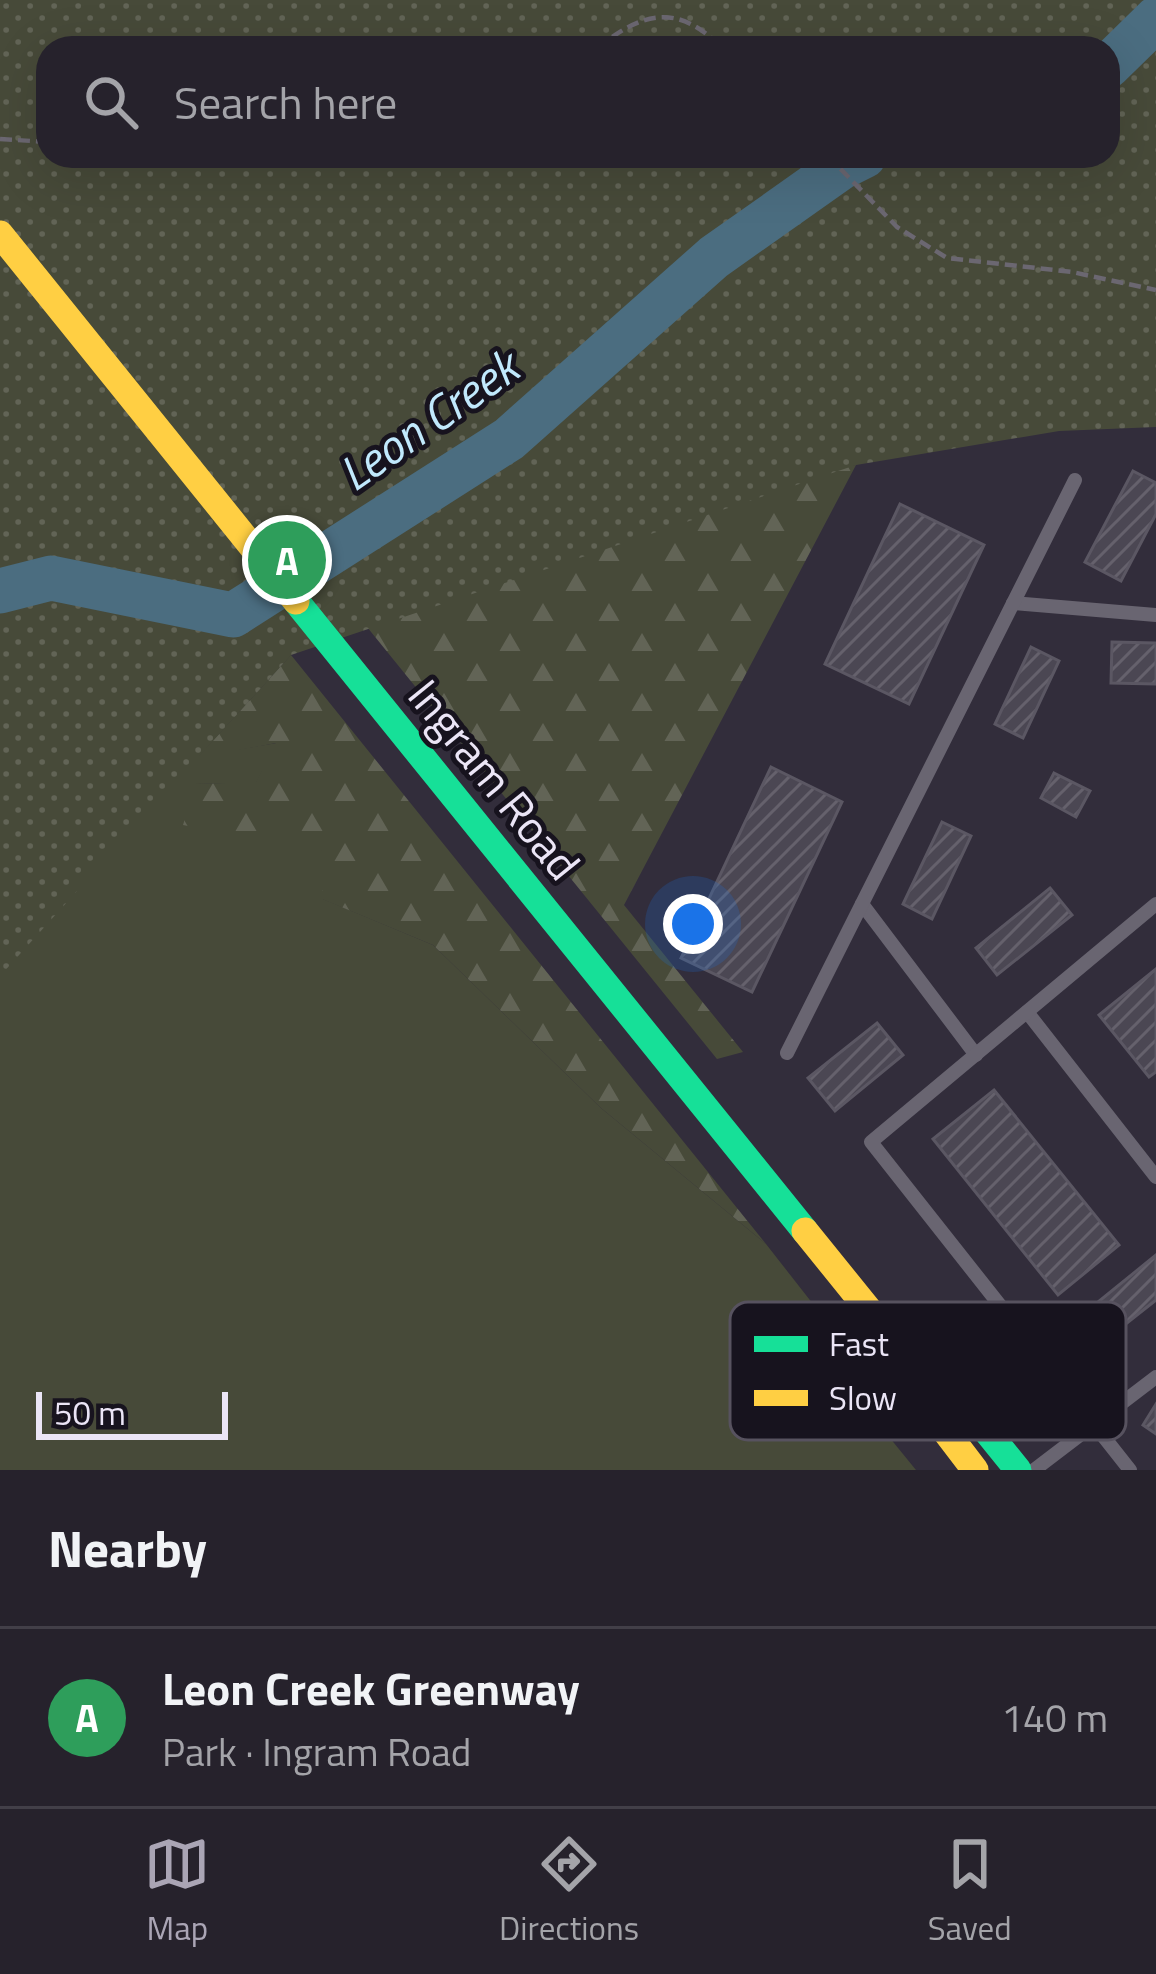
<!DOCTYPE html>
<html lang="en">
<head>
<meta charset="utf-8">
<style>
  :root { --surface:#26222c; --page:#2e2a34; --text:#f1f3f6; --muted:#a4a4a9; --line:#423f48; --accent:#aaa5b5 }
  body { margin:0; font-family:"Titillium Web",sans-serif; background:var(--page); color:var(--text) }
  .scale { position:absolute; left:36px; bottom:30px; width:192px; box-sizing:border-box; padding-left:12px; border:6px solid #ebe5f6; border-top:0; font-size:33px; line-height:42px; white-space:nowrap; color:#ebe5f6; -webkit-text-stroke:9px #17131e; paint-order:stroke }
  .you { position:absolute; left:693px; top:924px; width:42px; height:42px; margin:-30px; border:9px solid #fff; border-radius:50%; background:#1a73e8; box-shadow:0 0 0 18px #1a73e833 }
  .badge { display:grid; place-items:center; width:78px; height:78px; border-radius:50%; background:var(--accent); color:#fff; font-size:39px; font-weight:700 }
  .pin { position:absolute; translate:-50% -50%; border:6px solid #fff; box-shadow:0 3px 12px #0006 }
  .list { margin:0; padding:0; list-style:none }
  h2 { display:flex; justify-content:space-between; align-items:center; height:156px; margin:0; padding:0 48px; font-size:51px }
  h2 small { font-size:39px; font-weight:400; color:var(--muted) }
  .list li { display:grid; grid-template-columns:78px 1fr auto; gap:36px; align-items:center; box-sizing:border-box; height:180px; padding:0 48px; border-top:3px solid var(--line) }
  .list b { display:block; font-size:45px; white-space:nowrap }
  .list p { margin:0; font-size:39px; white-space:nowrap; color:var(--muted) }
  .list em { font-size:39px; font-style:normal; color:var(--muted) }
  .icon { flex:none; width:66px; height:66px; fill:none; stroke:currentColor; stroke-width:2; stroke-linecap:round; stroke-linejoin:round }
  .map { position:relative; flex:none; width:1156px; height:1470px; overflow:hidden }
  .search { position:absolute; background:var(--surface); box-shadow:0 12px 48px #0002; left:36px; right:36px; top:36px; height:132px; display:flex; align-items:center; gap:30px; box-sizing:border-box; padding:0 42px; border-radius:36px; color:var(--muted); font-size:45px }
  .sheet { height:336px; background:var(--surface) }
  nav { display:flex; justify-content:space-around; align-items:center; box-sizing:border-box; height:168px; border-top:3px solid var(--line); background:var(--surface); font-size:33px; color:var(--muted) }
  nav a { display:grid; justify-items:center; gap:6px }
  nav .on { color:var(--accent) }
  .map>svg:first-child { display:block }
</style>
</head>
<body>
<div class="map">
<svg width="1156" height="1470" viewBox="0 0 1156 1470">
  <defs>
    <pattern id="forest-firs" width="22" height="20" patternUnits="userSpaceOnUse" patternTransform="scale(3)"><rect width="22" height="20" fill="#474a39"/><path d="M5 1l3.5 6h-7zM16 11l3.5 6h-7z" fill="#626456"/></pattern>
    <pattern id="park-dots" width="8" height="8" patternUnits="userSpaceOnUse" patternTransform="scale(3)"><rect width="8" height="8" fill="#474a39"/><path d="M2 2h.1M6 6h.1" fill="none" stroke="#626456" stroke-width="1.8" stroke-linecap="round"/></pattern>
    <pattern id="building-hatch" width="6" height="6" patternUnits="userSpaceOnUse" patternTransform="scale(3)"><rect width="6" height="6" fill="#4b4753"/><path d="M-1 1l2-2M0 6l6-6M5 7l2-2" fill="none" stroke="#65616c"/></pattern>
  </defs>
  <rect width="100%" height="100%" fill="#322d3b"/>
  <!-- grass -->
  <path fill="#474a39" d="M0 299 291 655 198 756 277 743 256 783 196 784 323 851V899L433 945 601 1108 766 1244 878 1387 859 1400 916 1470H0Z"/>
  <!-- forest -->
  <g fill="url(#forest-firs)">
    <path d="M856 465 624 905 743 1052 717 1059 299 543Z"/>
    <path d="M291 655 766 1244 601 1108 433 945 322 899V851L183 825 196 784 256 782 276 743 197 758Z"/>
  </g>
  <!-- park -->
  <path fill="url(#park-dots)" fill-rule="evenodd" d="M0 0H1156V427L1059 431 856 465 291 655 0 976ZM48 48H1108V156H48Z"/>
  <g fill="none" stroke-linecap="round" stroke-linejoin="round">
    <!-- river -->
    <g stroke="#4b6d80" stroke-width="45">
      <path d="M1108 66 1156 19"/>
      <path d="M0 591 51 578 233 615 509 439 714 257 840 168 864 156"/>
    </g>
  </g>
  <!-- building -->
  <g fill="url(#building-hatch)" stroke="#5b5763" stroke-width="3">
    <path d="M1133 471 1156 483V514L1121 581 1085 562Z"/>
    <path d="M900 504 984 545 909 704 825 664Z"/>
    <path d="M1112 642 1156 643V684L1111 683Z"/>
    <path d="M1031 647 1059 661 1023 738 995 724Z"/>
    <path d="M771 767 842 802 752 992 681 958Z"/>
    <path d="M1054 773 1090 791 1076 817 1041 798Z"/>
    <path d="M942 822 971 836 932 919 903 904Z"/>
    <path d="M1050 888 1072 915 997 975 976 948Z"/>
    <path d="M1156 969V1072L1149 1077 1099 1015Z"/>
    <path d="M877 1023 903 1055 835 1111 808 1078Z"/>
    <path d="M994 1090 1119 1245 1058 1295 933 1139Z"/>
    <path d="M1156 1255V1300L1103 1342 1082 1315Z"/>
    <path d="M1156 1404V1434L1143 1425Z"/>
  </g>
  <g fill="none" stroke-linecap="round" stroke-linejoin="round">
    <!-- path -->
    <g stroke="#6b6771" stroke-width="4.5" stroke-dasharray="12 6" stroke-linecap="butt">
      <path d="M598 48C643 11 678 3 722 48"/>
      <path d="M0 139 48 142"/>
      <path d="M828 156 897 227 947 258 1072 272 1156 290"/>
    </g>
    <!-- lane -->
    <g stroke="#696571" stroke-width="14">
      <path d="M1013 603 1156 615"/>
      <path d="M862 904 976 1055"/>
      <path d="M1027 1012 1156 1177"/>
      <path d="M787 1053 1075 480"/>
      <path d="M1034 1470 1156 1377"/>
      <path d="M1130 1470 871 1142 1156 904"/>
    </g>
    <!-- fast -->
    <g stroke="#16e098" stroke-width="27">
      <path d="M296 601 805 1231"/>
      <path d="M923 1377 950 1386 1018 1470"/>
    </g>
    <!-- slow -->
    <g stroke="#ffcf43" stroke-width="27">
      <path d="M0 234 296 601"/>
      <path d="M805 1231 923 1377 927 1407 975 1470"/>
    </g>
  </g>
  <g text-anchor="middle" dominant-baseline="central" stroke-width="10" stroke-linejoin="round" paint-order="stroke">
    <!-- street labels -->
    <g font-size="45" fill="#ebe5f6" stroke="#17131e">
      <text transform="translate(495 779) rotate(51)">Ingram Road</text>
    </g>
    <!-- water labels -->
    <g font-size="48" font-style="italic" fill="#c1e9fd" stroke="#17131e">
      <text transform="translate(428 420) rotate(-35)">Leon Creek</text>
    </g>
  </g>
  <!-- legend -->
  <rect x="730" y="1302" width="396" height="138" rx="18" fill="#17131e" stroke="#57525f" stroke-width="3"/>
  <rect x="754" y="1336" width="54" height="16" fill="#16e098"/>
  <rect x="754" y="1390" width="54" height="16" fill="#ffcf43"/>
  <g font-size="33" fill="#ebe5f6">
    <text x="829" y="1356">Fast</text>
    <text x="829" y="1410">Slow</text>
  </g>
</svg>
<div class="scale">50 m</div>
<div class="you"></div>
<div class="pin badge" style="left:287px;top:560px;background:#2e9e5b">A</div>
<div class="search"><svg class="icon" aria-label="search" viewBox="0 0 24 24"><circle cx="10" cy="10" r="6"/><path d="M15 15l6 6"/></svg>Search here</div>
</div>
<section class="sheet">
<h2>Nearby<small></small></h2>
<ul class="list">
<li><span class="badge" style="background:#2e9e5b">A</span><div><b>Leon Creek Greenway</b><p>Park · Ingram Road</p></div><em>140 m</em></li>
</ul>
</section>
<nav>
<a class="on"><svg class="icon" aria-label="map" viewBox="0 0 24 24"><path d="M3 6l6-2 6 2 6-2v14l-6 2-6-2-6 2zM9 4v14M15 6v14"/></svg>Map</a>
<a><svg class="icon" aria-label="directions" viewBox="0 0 24 24"><path d="M12 3l9 9-9 9-9-9zM9 14v-3h6M13 9l2 2-2 2"/></svg>Directions</a>
<a><svg class="icon" aria-label="saved" viewBox="0 0 24 24"><path d="M7 4h10v16l-5-4-5 4z"/></svg>Saved</a>
</nav>
</body>
</html>
